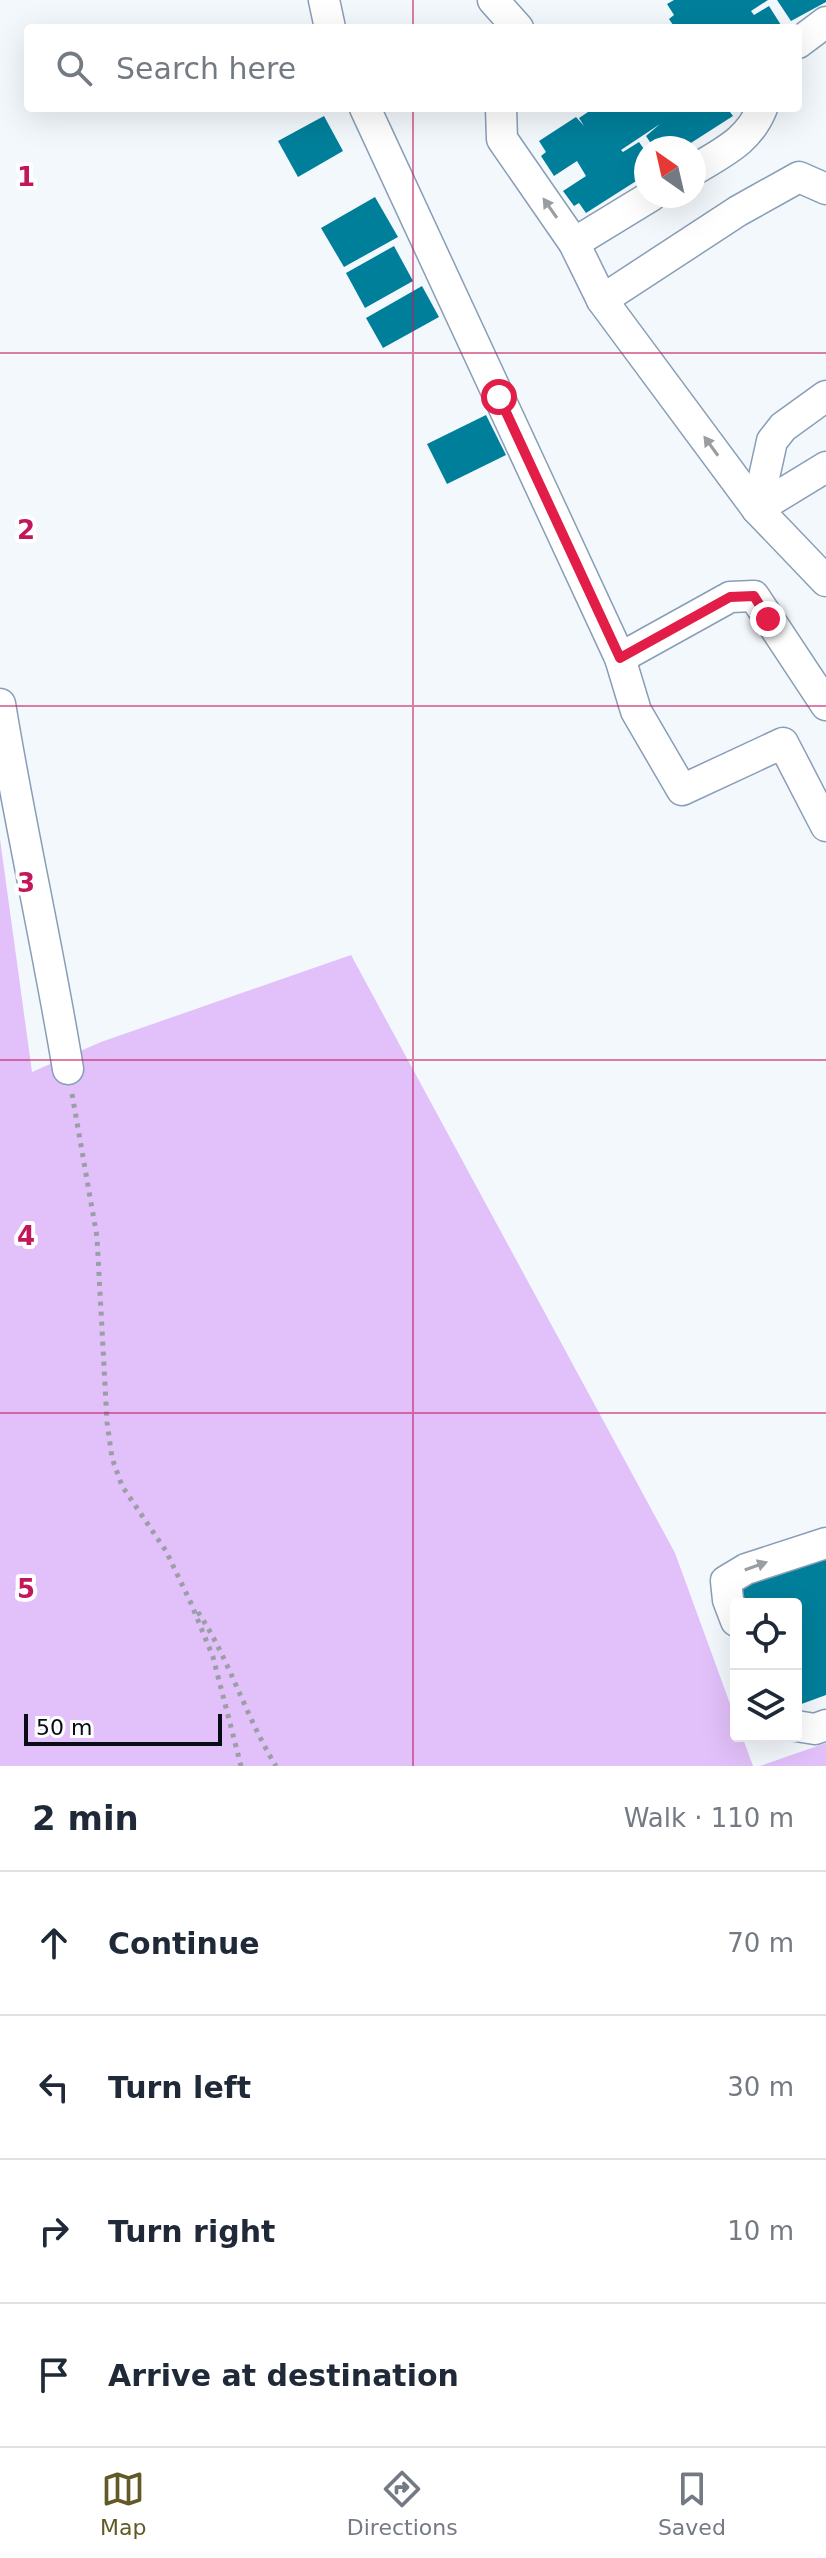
<!DOCTYPE html>
<html lang="en">
<head>
<meta charset="utf-8">
<style>
  :root { --surface:#fff; --page:#f6f6f7; --text:#1f2937; --muted:#747a83; --line:#e0e1e3; --accent:#625a26 }
  body { margin:0; font-family:"DejaVu Sans",sans-serif; background:var(--page); color:var(--text) }
  .controls { position:absolute; right:24px; bottom:24px; display:grid; overflow:hidden; border-radius:8px; box-shadow:0 8px 32px #0002 }
  .controls button { width:72px; height:72px; display:grid; place-items:center; padding:0; border:0; border-bottom:2px solid var(--line); background:var(--surface); color:var(--text); font:40px sans-serif }
  .compass { position:absolute; left:634px; top:136px; width:72px; height:72px; border-radius:50%; background:var(--surface); box-shadow:0 8px 32px #0002; rotate:326deg }
  .scale { position:absolute; left:24px; bottom:20px; width:198px; box-sizing:border-box; padding-left:8px; border:4px solid #060d15; border-top:0; font-size:22px; line-height:28px; white-space:nowrap; color:#060d15; -webkit-text-stroke:6px #fff; paint-order:stroke }
  .stop { position:absolute; width:24px; height:24px; margin:-18px; border:6px solid #e11d48; border-radius:50%; background:#fff }
  .stop.end { background:#e11d48; border-color:#fff; box-shadow:0 2px 8px #0008 }
  .list { margin:0; padding:0; list-style:none }
  h2 { display:flex; justify-content:space-between; align-items:center; height:104px; margin:0; padding:0 32px; font-size:34px }
  h2 small { font-size:26px; font-weight:400; color:var(--muted) }
  .list li { display:grid; grid-template-columns:52px 1fr auto; gap:24px; align-items:center; box-sizing:border-box; height:144px; padding:0 32px; border-top:2px solid var(--line) }
  .list b { display:block; font-size:30px; white-space:nowrap }
  .list em { font-size:26px; font-style:normal; color:var(--muted) }
  .icon { flex:none; width:44px; height:44px; fill:none; stroke:currentColor; stroke-width:2; stroke-linecap:round; stroke-linejoin:round }
  .map { position:relative; flex:none; width:826px; height:1766px; overflow:hidden }
  .search { position:absolute; background:var(--surface); box-shadow:0 8px 32px #0002; left:24px; right:24px; top:24px; height:88px; display:flex; align-items:center; gap:20px; box-sizing:border-box; padding:0 28px; border-radius:8px; color:var(--muted); font-size:30px }
  .sheet { height:680px; background:var(--surface) }
  nav { display:flex; justify-content:space-around; align-items:center; box-sizing:border-box; height:112px; border-top:2px solid var(--line); background:var(--surface); font-size:22px; color:var(--muted) }
  nav a { display:grid; justify-items:center; gap:4px }
  nav .on { color:var(--accent) }
  .map>svg:first-child { display:block }
</style>
</head>
<body>
<div class="map">
<svg width="826" height="1766" viewBox="0 0 826 1766">
  <rect width="100%" height="100%" fill="#f3f8fd"/>
  <!-- green -->
  <g fill="#e2c0fa">
    <path d="M0 839 32 1072 101 1042 351 955 675 1553 736 1720V1736H742L753 1766H0Z"/>
    <path d="M826 1743V1766H760Z"/>
  </g>
  <!-- building -->
  <g fill="#007f9b">
    <path d="M674 0H768L751 11 754 15 769 6 781 25 707 28 704 24 697 28H675L669 19 674 15 667 4Z"/>
    <path d="M777 0H826V2L791 21Z"/>
    <path d="M594 108H727L733 116 683 148H654L646 136 660 124 621 150 623 152 639 142 646 152 644 176 586 213 579 203 574 206 563 191 586 176 577 161 554 176 541 156 546 152 539 141 576 117 584 126 579 118Z"/>
    <path d="M324 116 343 151 298 177 278 141Z"/>
    <path d="M375 197 398 237 344 267 321 228Z"/>
    <path d="M394 246 413 281 365 308 346 273Z"/>
    <path d="M422 286 439 317 383 348 366 318Z"/>
    <path d="M486 415 506 455 447 484 427 444Z"/>
    <path d="M826 1549V1695L796 1706V1604H738L731 1582Z"/>
  </g>
  <g fill="none" stroke-linecap="round" stroke-linejoin="round">
    <defs>
      <g id="street">
        <path d="M324 0 330 28"/>
        <path d="M493 0 518 28"/>
        <path d="M798 43 826 22"/>
        <path d="M365 108 620 658 636 711 682 790 783 743 826 826"/>
        <path d="M501 108 502 139 574 243 602 300 757 509 826 581"/>
        <path d="M694 170C723 152 749 141 762 108"/>
        <path d="M574 243 651 196"/>
        <path d="M602 300 738 211 799 177 826 189"/>
        <path d="M757 509 772 441 783 427 826 396"/>
        <path d="M757 509 826 467"/>
        <path d="M620 658 730 597 754 596 826 705"/>
        <path d="M0 704C20 826 48 947 68 1069"/>
        <path d="M736 1621 728 1600 726 1581 746 1569 826 1543"/>
        <path d="M796 1726 815 1729 826 1725"/>
      </g>
    </defs>
    <!-- street casing -->
    <use href="#street" stroke="#889eb6" stroke-width="33"/>
    <!-- path -->
    <g stroke="#999fa5" stroke-width="5" stroke-dasharray="4 6" stroke-linecap="butt">
      <path d="M72 1094 97 1237 107 1422 112 1458 122 1486 166 1551 190 1601 213 1657 241 1766"/>
      <path d="M198 1612C230 1660 245 1716 276 1766"/>
    </g>
    <!-- street -->
    <use href="#street" stroke="#fff" stroke-width="30"/>
  </g>
  <!-- one-way arrows -->
  <defs><path id="oneway-solid" d="M-6-.8H1V-3.2L6.5 0L1 3.2V.8H-6Z" transform="scale(2)"/></defs>
  <g fill="#9b9ea1">
    <use href="#oneway-solid" transform="translate(550 208) rotate(-125)"/>
    <use href="#oneway-solid" transform="translate(711 446) rotate(-126)"/>
    <use href="#oneway-solid" transform="translate(756 1566) rotate(-20)"/>
  </g>
  <g fill="none" stroke-linecap="round" stroke-linejoin="round">
    <!-- route -->
    <path stroke="#e11d48" stroke-width="10" d="M499 397 620 658 730 597 754 596 768 619"/>
  </g>
  <!-- grid -->
  <path fill="none" stroke="#c2185b" stroke-width="2" stroke-opacity="0.55" d="M413 0V28M413 108V1766M0 353H826M0 706H826M0 1060H826M0 1413H826"/>
  <g font-size="26" text-anchor="middle" font-weight="bold" fill="#c2185b" stroke="#fff" stroke-width="8" stroke-linejoin="round" paint-order="stroke">
    <text x="26" y="186">1</text>
    <text x="26" y="539">2</text>
    <text x="26" y="892">3</text>
    <text x="26" y="1245">4</text>
    <text x="26" y="1598">5</text>
  </g>
</svg>
<div class="controls">
<button><svg class="icon" aria-label="locate" viewBox="0 0 24 24"><circle cx="12" cy="12" r="6"/><path d="M12 2v4M12 18v4M2 12h4M18 12h4"/></svg></button>
<button><svg class="icon" aria-label="layers" viewBox="0 0 24 24"><path d="M12 4l9 5-9 5-9-5zM3 14l9 5 9-5"/></svg></button>
</div>
<svg class="compass" viewBox="-18 -18 36 36"><path d="M0-13l5 13h-10z" fill="#e53935"/><path d="M0 13l5-13h-10z" fill="#747a83"/></svg>
<div class="scale">50 m</div>
<div class="stop" style="left:499px;top:397px"></div>
<div class="stop end" style="left:768px;top:619px"></div>
<div class="search"><svg class="icon" aria-label="search" viewBox="0 0 24 24"><circle cx="10" cy="10" r="6"/><path d="M15 15l6 6"/></svg>Search here</div>
</div>
<section class="sheet">
<h2>2 min<small>Walk · 110 m</small></h2>
<ul class="list">
<li><svg class="icon" aria-label="ahead" viewBox="0 0 24 24"><path d="M12 20V5M6 11l6-6 6 6"/></svg><div><b>Continue</b></div><em>70 m</em></li>
<li><svg class="icon" aria-label="left" viewBox="0 0 24 24"><path d="M17 20v-9H6M10 6l-5 5 5 5"/></svg><div><b>Turn left</b></div><em>30 m</em></li>
<li><svg class="icon" aria-label="right" viewBox="0 0 24 24"><path d="M7 20v-9h11M14 6l5 5-5 5"/></svg><div><b>Turn right</b></div><em>10 m</em></li>
<li><svg class="icon" aria-label="arrive" viewBox="0 0 24 24"><path d="M6 21V4h12l-3 4 3 4H6"/></svg><div><b>Arrive at destination</b></div></li>
</ul>
</section>
<nav>
<a class="on"><svg class="icon" aria-label="map" viewBox="0 0 24 24"><path d="M3 6l6-2 6 2 6-2v14l-6 2-6-2-6 2zM9 4v14M15 6v14"/></svg>Map</a>
<a><svg class="icon" aria-label="directions" viewBox="0 0 24 24"><path d="M12 3l9 9-9 9-9-9zM9 14v-3h6M13 9l2 2-2 2"/></svg>Directions</a>
<a><svg class="icon" aria-label="saved" viewBox="0 0 24 24"><path d="M7 4h10v16l-5-4-5 4z"/></svg>Saved</a>
</nav>
</body>
</html>
